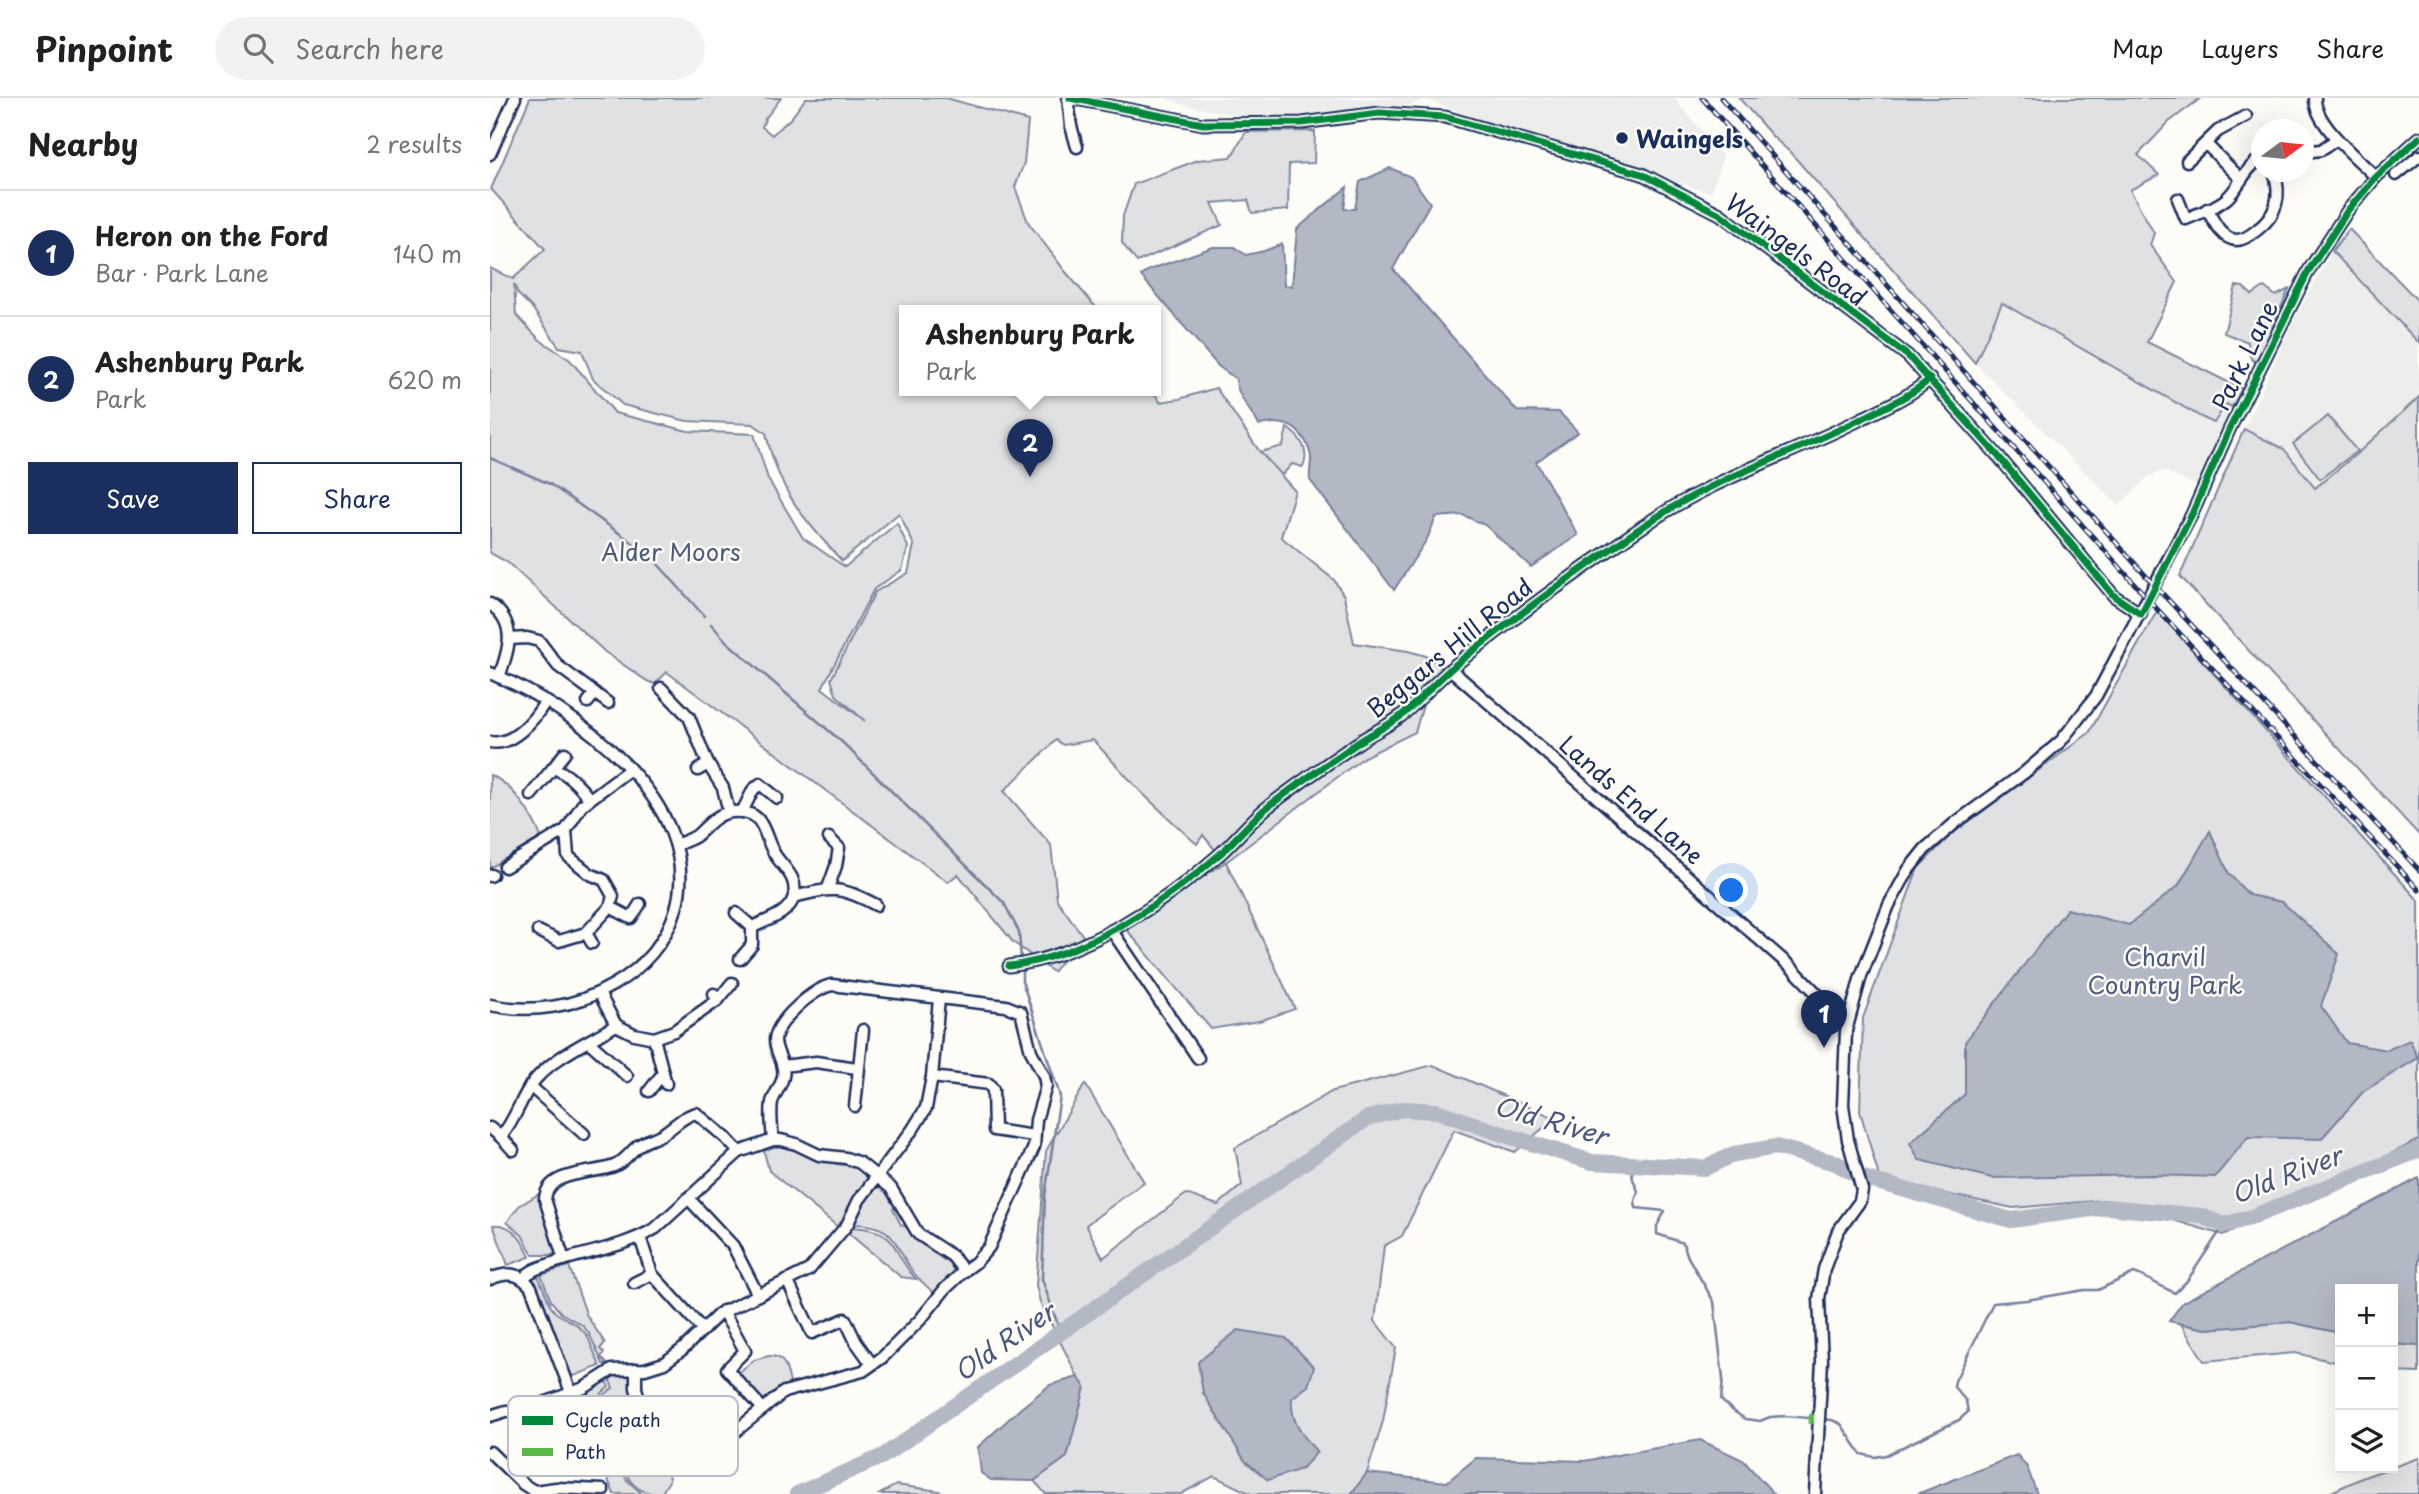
<!DOCTYPE html>
<html lang="en">
<head>
<meta charset="utf-8">
<style>
  :root { --surface:#fff; --page:#f2f2f2; --text:#202124; --muted:#757577; --line:#e0e0e0; --accent:#1b2f5e }
  body { margin:0; font-family:"Playpen Sans",sans-serif; background:var(--page); color:var(--text) }
  .controls { position:absolute; right:21px; bottom:21px; display:grid; overflow:hidden; border-radius:0px; box-shadow:0 7px 28px #0002 }
  .controls button { width:63px; height:63px; display:grid; place-items:center; padding:0; border:0; border-bottom:2px solid var(--line); background:var(--surface); color:var(--text); font:35px sans-serif }
  .compass { position:absolute; left:1761px; top:21px; width:63px; height:63px; border-radius:50%; background:var(--surface); box-shadow:0 7px 28px #0002; rotate:75deg }
  .you { position:absolute; left:1242px; top:793px; width:24px; height:24px; margin:-18px; border:5px solid #fff; border-radius:50%; background:#1a73e8; box-shadow:0 0 0 10px #1a73e833 }
  .badge { display:grid; place-items:center; width:46px; height:46px; border-radius:50%; background:var(--accent); color:#fff; font-size:23px; font-weight:700 }
  .pin { position:absolute; translate:-50% -58px; filter:drop-shadow(0 2px 4px #0008) }
  .pin::after { content:''; position:absolute; top:37px; width:24px; height:21px; background:inherit; clip-path:polygon(0 0,100% 0,50% 100%) }
  .popup { position:absolute; left:409px; top:207px; width:262px; height:91px; box-sizing:border-box; display:grid; place-content:center; border-radius:0px; background:var(--surface); filter:drop-shadow(0 2px 5px #0005); font-size:23px; white-space:nowrap; color:var(--muted) }
  .popup b { font-size:26px; color:var(--text) }
  .popup::after { content:''; position:absolute; left:50%; top:100%; margin-left:-14px; border:14px solid transparent; border-top-color:var(--surface) }
  .list { margin:0; padding:0; list-style:none }
  h2 { display:flex; justify-content:space-between; align-items:center; height:91px; margin:0; padding:0 28px; font-size:30px }
  h2 small { font-size:23px; font-weight:400; color:var(--muted) }
  .list li { display:grid; grid-template-columns:46px 1fr auto; gap:21px; align-items:center; box-sizing:border-box; height:126px; padding:0 28px; border-top:2px solid var(--line) }
  .list b { display:block; font-size:26px; white-space:nowrap }
  .list p { margin:0; font-size:23px; white-space:nowrap; color:var(--muted) }
  .list em { font-size:23px; font-style:normal; color:var(--muted) }
  .actions { display:flex; gap:14px; padding:21px 28px }
  .actions a { flex:1; padding:16px 0; border:2px solid var(--accent); border-radius:0px; text-align:center; font-size:24px; color:var(--accent) }
  .actions .main { background:var(--accent); color:#fff }
  .icon { flex:none; width:38px; height:38px; fill:none; stroke:currentColor; stroke-width:2; stroke-linecap:round; stroke-linejoin:round }
  .map { position:relative; flex:none; width:1929px; height:1396px; overflow:hidden }
  header { display:flex; align-items:center; gap:42px; box-sizing:border-box; height:98px; padding:0 35px; background:var(--surface); border-bottom:2px solid var(--line) }
  header strong { font-size:33px }
  nav { display:flex; gap:38px; margin-inline-start:auto; font-size:24px }
  .search { width:490px; height:63px; background:var(--page); display:flex; align-items:center; gap:18px; box-sizing:border-box; padding:0 24px; border-radius:38px; color:var(--muted); font-size:26px }
  main { display:flex }
  aside { flex:1; background:var(--surface) }
  .map>svg:first-child { display:block }
</style>
</head>
<body>
<header>
<strong>Pinpoint</strong>
<div class="search"><svg class="icon" aria-label="search" viewBox="0 0 24 24"><circle cx="10" cy="10" r="6"/><path d="M15 15l6 6"/></svg>Search here</div>
<nav><a>Map</a><a>Layers</a><a>Share</a></nav>
</header>
<main>
<aside>
<h2>Nearby<small>2 results</small></h2>
<ul class="list">
<li><span class="badge">1</span><div><b>Heron on the Ford</b><p>Bar · Park Lane</p></div><em>140 m</em></li>
<li><span class="badge">2</span><div><b>Ashenbury Park</b><p>Park</p></div><em>620 m</em></li>
</ul>
<div class="actions"><a class="main">Save</a><a>Share</a></div>
</aside>
<div class="map">
<svg width="1929" height="1396" viewBox="0 0 1929 1396">
  <rect width="100%" height="100%" fill="#fdfcf7"/>
  <filter id="ink" filterUnits="userSpaceOnUse"><feTurbulence type="fractalNoise" baseFrequency=".0143" numOctaves="2"/><feDisplacementMap in="SourceGraphic" scale="14" xChannelSelector="R" yChannelSelector="G"/><feConvolveMatrix kernelMatrix="1 2 1 2 8 2 1 2 1" color-interpolation-filters="sRGB"/></filter>
  <g filter="url(#ink)">
    <!-- built -->
    <g fill="#edeeec">
      <path d="M676 0H1184L1233 58 1221 95 982 19 935 1 922 7 766 21 694 7Z"/>
      <path d="M1842 153 1928 242 1929 299 1870 353 1824 390 1794 351 1754 331 1802 225Z"/>
      <path d="M1512 205 1713 320 1737 306 1742 309 1708 388 1674 373 1659 378 1629 408 1485 265Z"/>
    </g>
    <!-- green -->
    <g fill="#e0e1e3" stroke="#7e88a0" stroke-width="2" fill-rule="evenodd">
      <path d="M40 0H291L275 21 272 29 282 37 301 20 316 0H456L538 23 534 65 525 89 538 124 575 173 609 213H414V293H663L670 304 689 301 726 290 770 354 793 348 797 330C811 339 820 353 813 369L802 366 792 377 771 355 805 393 791 439 844 482 854 498 864 545 918 553 940 559 961 578 934 604 925 634 874 659 736 764 805 911 769 923 721 931 636 831 735 764 713 737 707 746 701 741 651 694 603 642 573 647 566 642 514 693 561 747 567 802 593 838 563 874 523 844 468 776 458 784 177 574 165 586 157 583 115 554 17 464 0 455V170L23 181 55 151 1 91ZM24 186 28 196 43 211 69 249 92 253 103 281 133 307 197 323 263 326 276 335C288 392 313 421 352 463L409 415 424 447 418 475 385 494 341 581 346 597 375 623 332 590 384 491 412 472 418 449 407 425 355 469 313 440 278 381 264 336 198 333 125 315 80 262 50 242 26 217Z"/>
      <path d="M1249 0H1711L1679 24 1648 57 1669 77 1640 92 1664 135 1660 147 1687 184 1657 244 1752 291 1742 309 1736 306 1724 325 1713 320 1512 205 1485 265 1300 54 1283 39Z"/>
      <path d="M825 33 824 65 799 66 798 112 762 115 758 102 722 105 732 127 647 164 632 145 633 118 644 86 708 62 741 59 756 34Z"/>
      <path d="M1859 131 1929 204V245L1842 153Z"/>
      <path d="M1746 188 1753 189 1762 197 1774 189 1786 198 1799 191 1767 265C1759 261 1757 252 1758 244L1734 235Z"/>
      <path d="M1929 299V737L1690 478 1754 331 1794 351 1825 390 1870 353Z"/>
      <path d="M1838 318 1867 353 1830 381 1803 346Z"/>
      <path d="M1667 513 1929 803V1042L1733 1137 1614 1102 1523 1110 1390 1082 1370 1013 1373 920 1428 770 1462 736 1599 635Z"/>
      <path d="M0 677C22 685 43 718 51 739L0 770Z"/>
      <path d="M943 967 1065 1020 1025 1054 964 1032 912 1138 894 1148 885 1223 906 1250 893 1323 877 1375 861 1396H761L724 1378 691 1396H556L544 1383 577 1359 595 1289 588 1279 550 1204 546 1187 556 1053 595 986 654 1084 596 1127 613 1160 696 1096 728 1107 752 1087 745 1050 843 993Z"/>
      <path d="M286 1047 302 1048 322 1059 345 1063 347 1066 367 1068 381 1080 348 1129 279 1073 274 1053Z"/>
      <path d="M393 1087 406 1105 403 1111 411 1127 417 1129 439 1149 441 1153 454 1162H459L464 1175 444 1195C436 1188 426 1179 420 1170 402 1141 404 1127 363 1126 371 1113 378 1092 393 1087Z"/>
      <path d="M52 1094 54 1119 68 1155 59 1157H43L32 1137 17 1124 29 1108Z"/>
      <path d="M3 1127C23 1125 33 1143 40 1159L18 1167Z"/>
      <path d="M361 1129C413 1132 398 1152 426 1181L411 1179 357 1134Z"/>
      <path d="M79 1168 97 1218 115 1245 110 1251 114 1255 111 1259 118 1267 113 1266 99 1235 92 1227 71 1215 61 1203 51 1177Z"/>
      <path d="M47 1175 61 1209 66 1215 87 1227 97 1237 110 1268 79 1280 43 1186V1179Z"/>
      <path d="M1800 1224 1850 1235V1265L1805 1255 1714 1263 1691 1226 1716 1231Z"/>
      <path d="M1903 1246 1929 1248V1275L1903 1274Z"/>
      <path d="M279 1258C297 1257 297 1275 301 1289L275 1303 271 1302 247 1276 264 1262Z"/>
      <path d="M122 1276H141L144 1300 143 1303 162 1321 167 1352 177 1365 179 1383 171 1396C157 1396 145 1392 138 1379L113 1305 114 1297 123 1290 118 1278Z"/>
      <path d="M115 1280 119 1289 112 1295 109 1303 117 1330 136 1381 152 1396H124L108 1358V1345L92 1309 101 1304 97 1296 92 1297 91 1295Z"/>
      <path d="M1929 1360V1396H1837L1874 1379Z"/>
      <path d="M406 1387 449 1393 452 1396H390Z"/>
    </g>
    <!-- water -->
    <g fill="#b3b8c5" stroke="#76819c" stroke-width="2">
      <path d="M900 70 921 79 940 105 903 171 1027 313 1069 314 1088 334 1046 364 1088 437 1041 469 995 427 973 417 946 419 937 441 904 492 820 382C819 374 821 368 821 360 821 355 818 349 816 344 805 324 789 323 769 327 761 312 746 297 746 281L728 268 651 178 659 172 723 149H744L756 157 774 153 792 146 794 187 802 188 807 131 857 89 854 111H865L870 84Z"/>
      <path d="M1720 733 1739 776 1759 797 1792 804 1849 856 1831 908 1857 945 1897 952 1920 942 1928 960 1874 993 1831 1041 1758 1039 1725 1079 1664 1077 1502 1080 1429 1062 1420 1045 1475 996V944L1577 811 1639 827 1688 788Z"/>
      <path d="M1929 1080V1248L1903 1246V1191H1850V1235L1800 1224 1716 1231 1679 1223 1693 1204Z"/>
      <path d="M748 1232 796 1240 824 1269 818 1288 802 1300C800 1323 812 1337 827 1354L812 1371 778 1382 755 1363 713 1295 708 1264Z"/>
      <path d="M588 1279 595 1289 577 1359 544 1383 501 1382 491 1375 488 1349 531 1310 560 1287Z"/>
      <path d="M1210 1342 1253 1362 1284 1396H861L877 1375 957 1384 986 1360 1094 1363Z"/>
      <path d="M1527 1357 1537 1369 1547 1396H1427Z"/>
    </g>
    <g fill="none" stroke-linecap="round" stroke-linejoin="round">
      <!-- stream -->
      <g stroke="#76819c" stroke-width="2.5">
        <path d="M0 360 60 386 160 457 214 518"/>
        <path d="M221 526 237 544 353 645 514 805 529 834 531 862"/>
        <path d="M532 872V883L570 998 555 1098 552 1181 570 1233"/>
        <path d="M1141 1066 1143 1081 1148 1093 1145 1103 1146 1110 1175 1113 1167 1128V1136L1193 1145 1198 1159 1224 1204 1233 1281 1231 1302 1242 1312 1255 1321 1270 1323 1280 1319 1295 1318 1342 1322 1351 1326 1371 1356 1385 1359 1396 1357 1469 1322 1478 1314 1476 1303 1464 1289 1465 1283 1503 1205 1537 1202 1594 1192H1608L1644 1175C1659 1180 1671 1189 1685 1195L1697 1183 1734 1127"/>
      </g>
      <!-- river -->
      <path stroke="#b3b8c5" stroke-width="16" d="M307 1396 393 1358 878 1020 912 1011 947 1013 1012 1036 1102 1064 1215 1070 1244 1056 1286 1049 1346 1065 1370 1079 1521 1122 1617 1109 1711 1118 1734 1127 1762 1119 1929 1052"/>
      <defs>
        <g id="minor">
          <path d="M578 0 581 28 587 49"/>
          <path d="M580 0 713 26 812 25 889 15 955 19 1152 76 1230 116 1418 258 1509 359 1624 498 1651 516"/>
          <path d="M1825 0C1824 26 1868 61 1886 79"/>
          <path d="M1716 46 1750 80"/>
          <path d="M1814 54 1831 52 1847 41"/>
          <path d="M0 56 25 0"/>
          <path d="M1697 63 1728 33 1756 18"/>
          <path d="M1906 77 1929 58"/>
          <path d="M1688 101 1696 121C1709 115 1725 110 1736 101 1750 89 1754 70 1772 60"/>
          <path d="M1717 111C1723 122 1732 142 1747 142 1754 142 1762 136 1767 132 1787 117 1792 97 1784 74"/>
          <path d="M0 506C28 525 19 552 9 579"/>
          <path d="M20 541 37 540 49 543 68 568 118 605"/>
          <path d="M960 571 1301 869 1342 911 1358 917"/>
          <path d="M0 575C84 609 216 706 186 811 176 844 153 870 123 887 86 909 42 916 0 907"/>
          <path d="M171 590 199 619 218 666 233 690 239 714"/>
          <path d="M98 604 105 595"/>
          <path d="M0 644C22 649 45 621 55 604"/>
          <path d="M75 655 63 670C78 675 89 688 99 700"/>
          <path d="M208 672 218 666"/>
          <path d="M41 697 63 670"/>
          <path d="M252 714 263 692 270 686 287 700"/>
          <path d="M186 747C193 744 200 742 206 738 217 729 226 715 242 714 276 711 272 735 284 755 292 769 308 778 304 798 300 816 277 822 262 829V847L250 861"/>
          <path d="M15 769 76 732"/>
          <path d="M0 778 2 777"/>
          <path d="M338 790 346 768 349 750 339 740"/>
          <path d="M304 799C343 789 350 788 386 807"/>
          <path d="M120 809 141 820 150 806"/>
          <path d="M246 815 262 829"/>
          <path d="M48 833 69 843 96 835 120 809 123 798 114 782 100 776 78 758 76 732 92 707 140 671"/>
          <path d="M622 833 708 960"/>
          <path d="M96 835 102 845"/>
          <path d="M519 868C594 859 676 804 731 755 746 741 759 725 774 712 804 688 837 666 869 644 882 635 898 628 911 618 930 602 945 584 964 568 1025 518 1090 472 1155 427 1221 381 1298 358 1369 322 1393 310 1419 299 1440 281"/>
          <path d="M109 895 126 927 144 936 164 940 184 933 228 902"/>
          <path d="M224 896 228 902 242 885"/>
          <path d="M164 940 176 986"/>
          <path d="M99 944 137 978"/>
          <path d="M293 968 326 964 367 970"/>
          <path d="M442 979 499 986 503 992 504 1032 544 1038"/>
          <path d="M40 988 94 1036"/>
          <path d="M159 993 173 975"/>
          <path d="M365 1008 373 932"/>
          <path d="M0 1030 11 1039"/>
          <path d="M23 1052 11 1039C25 1022 30 1003 41 987 60 960 99 944 126 927"/>
          <path d="M249 1054 283 1042H291L306 1046 329 1057 356 1060 370 1065 401 1090 428 1136 462 1158 474 1173 486 1164 499 1149 544 1049 546 1022 556 988 554 978 541 953 531 914 516 908 342 887C324 890 286 923 285 942 285 955 296 965 293 979 291 988 285 995 282 1004 280 1016 282 1030 283 1042"/>
          <path d="M198 1100 243 1148 268 1197"/>
          <path d="M150 1139 162 1176 213 1232"/>
          <path d="M34 1180C41 1171 52 1169 63 1165 97 1154 135 1149 166 1130L249 1054 236 1040 206 1015C193 1018 185 1028 174 1035 166 1040 157 1042 149 1047 140 1054 135 1063 124 1068 105 1076 57 1072 55 1101L74 1162"/>
          <path d="M0 1181C17 1174 29 1174 41 1189L81 1294"/>
          <path d="M298 1184 322 1235 355 1221 366 1244 381 1265"/>
          <path d="M144 1185 162 1176"/>
          <path d="M233 1213 255 1253 237 1271 273 1311"/>
          <path d="M146 1271V1290L149 1301 166 1323 175 1359 184 1364 221 1353 294 1294 373 1273 393 1259 430 1222 455 1191 474 1173"/>
          <path d="M0 1318 16 1313H33L94 1290 122 1272 155 1271 174 1265 193 1251 229 1216 319 1172 357 1127 369 1102 423 1031 436 1010 442 979 449 901"/>
          <path d="M0 1354 33 1386 44 1393 66 1390 113 1392"/>
          <path d="M1325 1396 1332 1263 1329 1201 1334 1171 1348 1133 1370 1103 1372 1092 1358 1042 1353 1007 1356 933 1371 878 1399 807 1419 771 1435 751 1465 725 1534 675 1571 643 1606 598 1702 416 1740 330 1819 172 1858 112 1886 79 1929 40"/>
        </g>
      </defs>
      <!-- minor casing -->
      <use href="#minor" stroke="#1b2f5e" stroke-width="15"/>
      <!-- minor -->
      <use href="#minor" stroke="#fdfcf7" stroke-width="10"/>
      <defs>
        <g id="rail">
          <path d="M1212 0 1667 511 1929 792"/>
          <path d="M1231 0 1656 478 1929 772"/>
        </g>
      </defs>
      <!-- rail casing -->
      <use href="#rail" stroke="#1b2f5e" stroke-width="5"/>
      <!-- rail -->
      <use href="#rail" stroke="#fdfcf7" stroke-width="2.5" stroke-dasharray="8" stroke-linecap="butt"/>
      <!-- quiet -->
      <path stroke="#58b947" stroke-width="5" stroke-dasharray="10 5" stroke-linecap="butt" d="M1321 1326 1322 1312"/>
      <defs>
        <g id="cycleway">
          <path d="M580 0 713 26 812 25 889 15 955 19 1152 76 1230 116 1418 258 1509 359 1624 498 1651 516 1702 416 1740 330 1819 172 1858 112 1886 79 1929 40"/>
          <path d="M519 868C594 859 676 804 731 755 746 741 759 725 774 712 804 688 837 666 869 644 882 635 898 628 911 618 930 602 945 584 964 568 1025 518 1090 472 1155 427 1221 381 1298 358 1369 322 1393 310 1419 299 1440 281"/>
        </g>
      </defs>
      <!-- cycleway casing -->
      <use href="#cycleway" stroke="#fdfcf7" stroke-width="11"/>
      <!-- cycleway -->
      <use href="#cycleway" stroke="#00873e" stroke-width="7"/>
    </g>
  </g>
  <!-- markers -->
  <circle fill="#1b2f5e" stroke="#fdfcf7" stroke-width="2.5" cx="1132" cy="40" r="7"/>
  <g text-anchor="middle" dominant-baseline="central" stroke-width="5" stroke-linejoin="round" paint-order="stroke">
    <!-- poi labels -->
    <g font-size="24" font-weight="bold" fill="#1b2f5e" stroke="#fdfcf7" text-anchor="start">
      <text x="1146" y="40">Waingels</text>
    </g>
    <!-- street labels -->
    <g font-size="24" fill="#1b2f5e" stroke="#fdfcf7">
      <text transform="translate(1307 151) rotate(37)">Waingels Road</text>
      <text transform="translate(1754 257) rotate(-64)">Park Lane</text>
      <text transform="translate(959 549) rotate(-39)">Beggars Hill Road</text>
      <text transform="translate(1142 701) rotate(41)">Lands End Lane</text>
    </g>
    <!-- park labels -->
    <g font-size="24" fill="#4c5c7f" stroke="#fdfcf7">
      <text x="181" y="453">Alder Moors</text>
      <text x="1675" y="858">Charvil<tspan x="1675" dy="28">Country Park</tspan></text>
    </g>
    <!-- water labels -->
    <g font-size="26" font-style="italic" fill="#49587d" stroke="#fdfcf7">
      <text transform="translate(1061 1022) rotate(16)">Old River</text>
      <text transform="translate(1796 1076) rotate(-21)">Old River</text>
      <text transform="translate(514 1243) rotate(-35)">Old River</text>
    </g>
  </g>
  <!-- legend -->
  <rect x="18" y="1298" width="230" height="80" rx="10" fill="#fdfcf7" stroke="#b9bec9" stroke-width="2"/>
  <rect x="32" y="1318" width="31" height="9" fill="#00873e"/>
  <rect x="32" y="1350" width="31" height="8" fill="#58b947"/>
  <g font-size="19" fill="#1b2f5e">
    <text x="75" y="1329">Cycle path</text>
    <text x="75" y="1361">Path</text>
  </g>
</svg>
<div class="controls">
<button>+</button>
<button>−</button>
<button><svg class="icon" aria-label="layers" viewBox="0 0 24 24"><path d="M12 4l9 5-9 5-9-5zM3 14l9 5 9-5"/></svg></button>
</div>
<svg class="compass" viewBox="-18 -18 36 36"><path d="M0-13l5 13h-10z" fill="#e53935"/><path d="M0 13l5-13h-10z" fill="#757577"/></svg>
<div class="you"></div>
<div class="pin badge" style="left:1334px;top:950px">1</div>
<div class="pin badge" style="left:540px;top:379px">2</div>
<div class="popup"><b>Ashenbury Park</b>Park</div>
</div>
</main>
</body>
</html>
